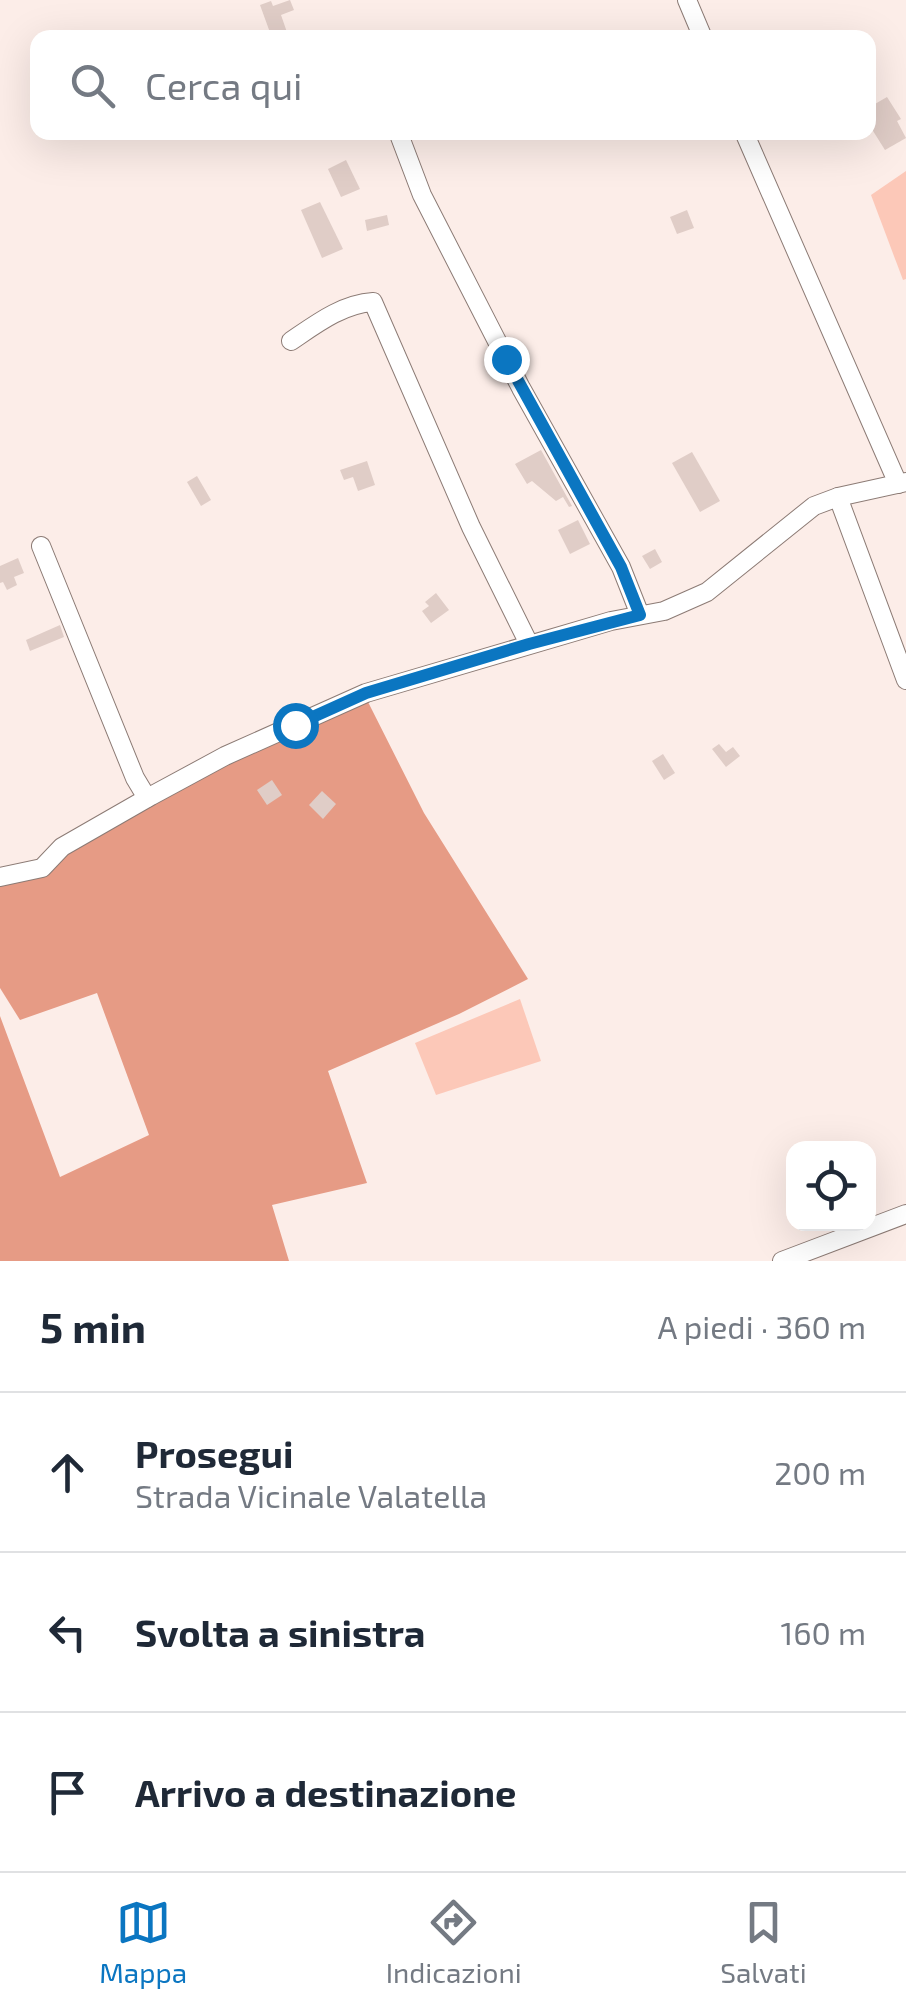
<!DOCTYPE html>
<html lang="it">
<head>
<meta charset="utf-8">
<style>
  :root { --surface:#fff; --page:#f6f6f7; --text:#1f2937; --muted:#747a83; --line:#e0e1e3; --accent:#0b76c1 }
  body { margin:0; font-family:"Exo 2",sans-serif; background:var(--page); color:var(--text) }
  .controls { position:absolute; right:30px; bottom:30px; display:grid; overflow:hidden; border-radius:20px; box-shadow:0 10px 40px #0002 }
  .controls button { width:90px; height:90px; display:grid; place-items:center; padding:0; border:0; border-bottom:2px solid var(--line); background:var(--surface); color:var(--text); font:50px sans-serif }
  .stop { position:absolute; width:30px; height:30px; margin:-22px; border:8px solid #0b76c1; border-radius:50%; background:#fff }
  .stop.end { background:#0b76c1; border-color:#fff; box-shadow:0 2px 10px #0008 }
  .list { margin:0; padding:0; list-style:none }
  h2 { display:flex; justify-content:space-between; align-items:center; height:130px; margin:0; padding:0 40px; font-size:42px }
  h2 small { font-size:32px; font-weight:400; color:var(--muted) }
  .list li { display:grid; grid-template-columns:65px 1fr auto; gap:30px; align-items:center; box-sizing:border-box; height:160px; padding:0 40px; border-top:2px solid var(--line) }
  .list b { display:block; font-size:38px; white-space:nowrap }
  .list p { margin:0; font-size:32px; white-space:nowrap; color:var(--muted) }
  .list em { font-size:32px; font-style:normal; color:var(--muted) }
  .icon { flex:none; width:55px; height:55px; fill:none; stroke:currentColor; stroke-width:2; stroke-linecap:round; stroke-linejoin:round }
  .map { position:relative; flex:none; width:906px; height:1261px; overflow:hidden }
  .search { position:absolute; background:var(--surface); box-shadow:0 10px 40px #0002; left:30px; right:30px; top:30px; height:110px; display:flex; align-items:center; gap:25px; box-sizing:border-box; padding:0 35px; border-radius:20px; color:var(--muted); font-size:38px }
  .sheet { height:610px; background:var(--surface) }
  nav { display:flex; justify-content:space-around; align-items:center; box-sizing:border-box; height:140px; border-top:2px solid var(--line); background:var(--surface); font-size:28px; color:var(--muted) }
  nav a { display:grid; justify-items:center; gap:5px }
  nav .on { color:var(--accent) }
  .map>svg:first-child { display:block }
</style>
</head>
<body>
<div class="map">
<svg width="906" height="1261" viewBox="0 0 906 1261">
  <rect width="100%" height="100%" fill="#fcede8"/>
  <!-- green -->
  <g fill="#fcc8b8">
    <path d="M906 171V279L903 280 871 195Z"/>
    <path d="M520 999 541 1061 436 1095 415 1043Z"/>
  </g>
  <!-- forest -->
  <path fill="#e69b85" d="M365 696 424 813 528 979 459 1014 328 1071 367 1183 272 1205 289 1261H0V1016L60 1177 149 1135 97 993 20 1020 0 988V884L76 847 153 801Z"/>
  <!-- building -->
  <g fill="#e0cdc7">
    <path d="M290 0 294 10 281 15 289 38H272L260 5 271 1 273 6Z"/>
    <path d="M887 97 901 119 897 121 906 138 885 150 868 123V108Z"/>
    <path d="M346 160 360 189 341 197 328 169Z"/>
    <path d="M320 202 343 249 322 258 301 210Z"/>
    <path d="M687 210 694 228 677 234 670 217Z"/>
    <path d="M387 215 389 225 367 231 365 220Z"/>
    <path d="M541 450 572 506 569 507 563 497 556 501 532 481 527 484 515 464Z"/>
    <path d="M692 452 720 501 700 512 672 463Z"/>
    <path d="M367 461 375 485 358 491 353 477 344 480 340 470Z"/>
    <path d="M197 476 211 500 201 506 187 482Z"/>
    <path d="M578 520 590 544 570 554 558 530Z"/>
    <path d="M655 549 662 562 650 569 642 556Z"/>
    <path d="M18 558 24 573 14 577 17 585 7 590 3 582 0 583V566Z"/>
    <path d="M436 593 449 610 431 623 422 611 429 606 425 602Z"/>
    <path d="M60 625 64 637 30 651 26 640Z"/>
    <path d="M719 744 726 752 733 747 740 756 726 767 712 749Z"/>
    <path d="M663 754 675 773 664 780 652 761Z"/>
    <path d="M272 780 282 795 267 805 257 790Z"/>
    <path d="M322 791 336 804 323 819 309 805Z"/>
  </g>
  <g fill="none" stroke-linecap="round" stroke-linejoin="round">
    <defs>
      <g id="minor">
        <path d="M687 0 703 38"/>
        <path d="M744 132 898 484"/>
        <path d="M400 137 422 195 521 388 621 567 640 615"/>
        <path d="M291 341C316 324 342 304 373 302L471 527 529 644"/>
        <path d="M838 497 906 680"/>
        <path d="M41 546 135 778 147 798"/>
        <path d="M0 877 42 868 62 847 151 796 225 756 366 693 611 621 664 611 707 592 814 506 838 497 906 482"/>
        <path d="M782 1261 906 1214"/>
      </g>
    </defs>
    <!-- minor casing -->
    <use href="#minor" stroke="#8c7b75" stroke-width="20"/>
    <!-- minor -->
    <use href="#minor" stroke="#fff" stroke-width="18"/>
  </g>
  <g fill="none" stroke-linecap="round" stroke-linejoin="round">
    <!-- route -->
    <path stroke="#0b76c1" stroke-width="12" d="M295 725 366 693 529 644 640 615 621 567 506 359"/>
  </g>
</svg>
<div class="controls">
<button><svg class="icon" aria-label="locate" viewBox="0 0 24 24"><circle cx="12" cy="12" r="6"/><path d="M12 2v4M12 18v4M2 12h4M18 12h4"/></svg></button>
</div>
<div class="stop" style="left:295px;top:725px"></div>
<div class="stop end" style="left:506px;top:359px"></div>
<div class="search"><svg class="icon" aria-label="search" viewBox="0 0 24 24"><circle cx="10" cy="10" r="6"/><path d="M15 15l6 6"/></svg>Cerca qui</div>
</div>
<section class="sheet">
<h2>5 min<small>A piedi · 360 m</small></h2>
<ul class="list">
<li><svg class="icon" aria-label="ahead" viewBox="0 0 24 24"><path d="M12 20V5M6 11l6-6 6 6"/></svg><div><b>Prosegui</b><p>Strada Vicinale Valatella</p></div><em>200 m</em></li>
<li><svg class="icon" aria-label="left" viewBox="0 0 24 24"><path d="M17 20v-9H6M10 6l-5 5 5 5"/></svg><div><b>Svolta a sinistra</b></div><em>160 m</em></li>
<li><svg class="icon" aria-label="arrive" viewBox="0 0 24 24"><path d="M6 21V4h12l-3 4 3 4H6"/></svg><div><b>Arrivo a destinazione</b></div></li>
</ul>
</section>
<nav>
<a class="on"><svg class="icon" aria-label="map" viewBox="0 0 24 24"><path d="M3 6l6-2 6 2 6-2v14l-6 2-6-2-6 2zM9 4v14M15 6v14"/></svg>Mappa</a>
<a><svg class="icon" aria-label="directions" viewBox="0 0 24 24"><path d="M12 3l9 9-9 9-9-9zM9 14v-3h6M13 9l2 2-2 2"/></svg>Indicazioni</a>
<a><svg class="icon" aria-label="saved" viewBox="0 0 24 24"><path d="M7 4h10v16l-5-4-5 4z"/></svg>Salvati</a>
</nav>
</body>
</html>
